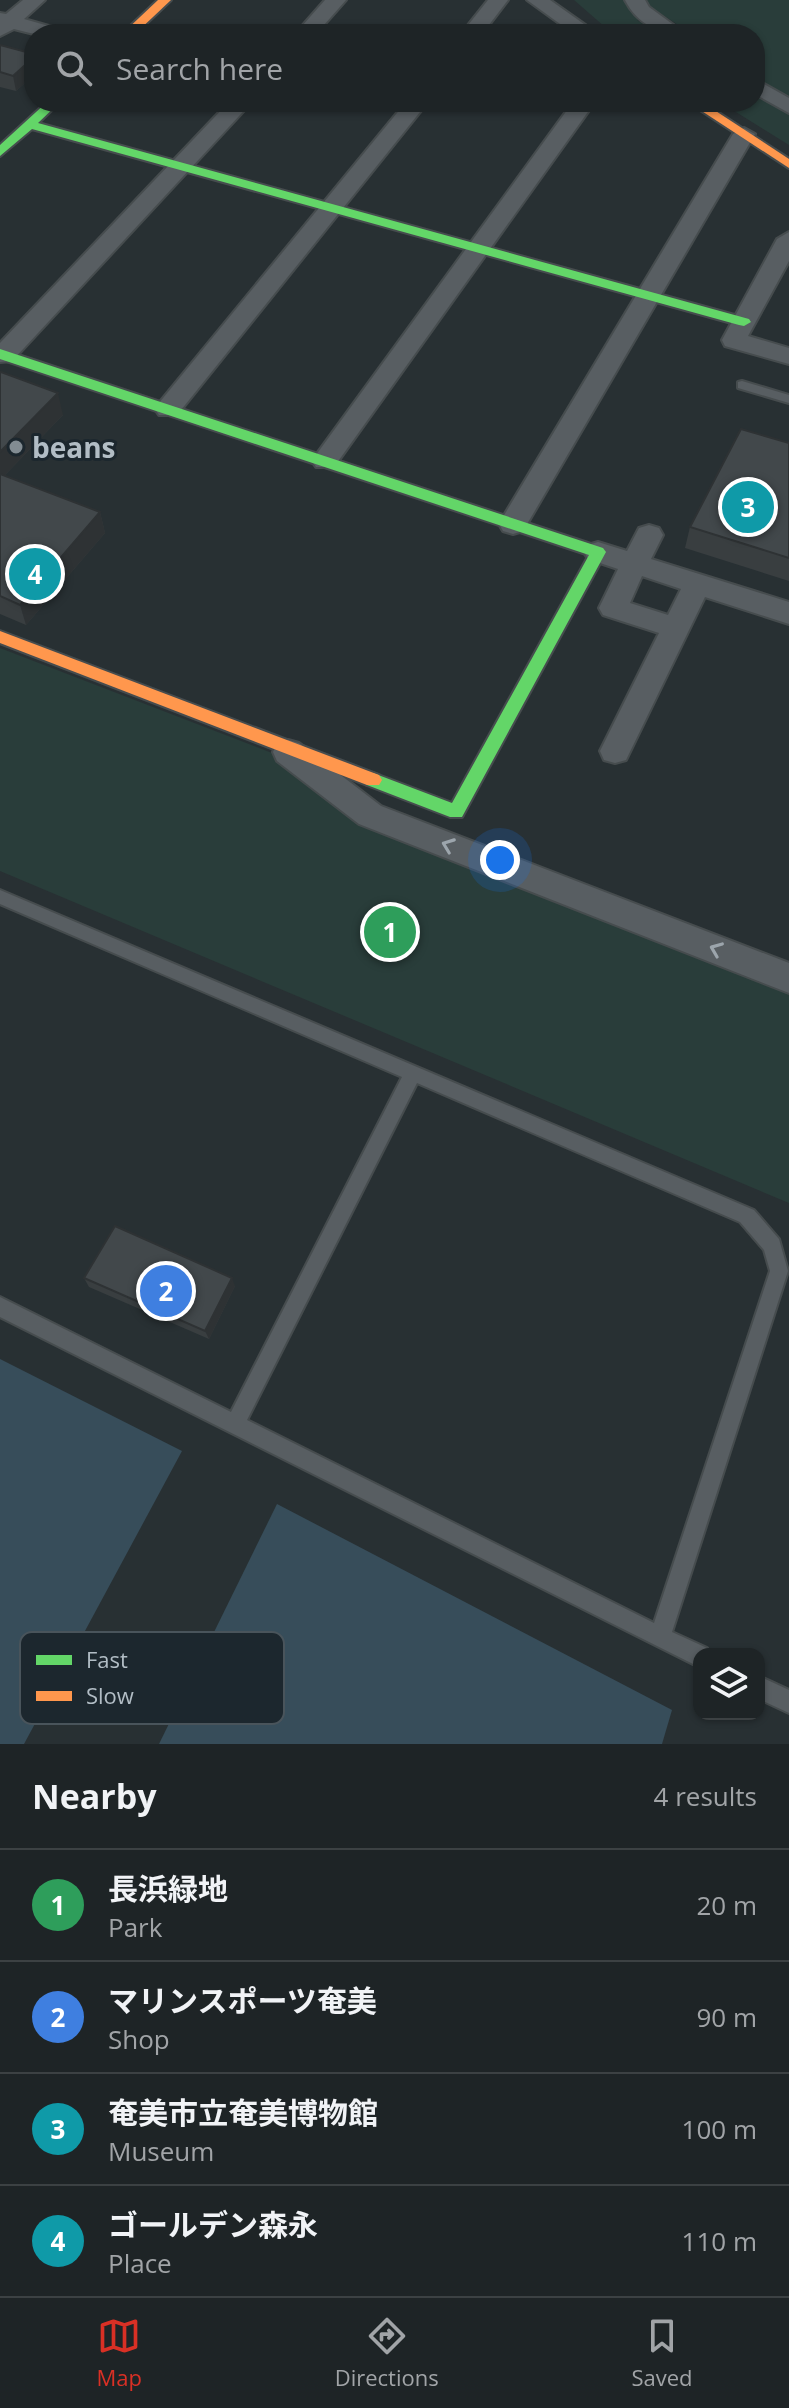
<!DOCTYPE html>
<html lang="en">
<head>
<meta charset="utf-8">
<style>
  :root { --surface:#1e2426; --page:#2b3032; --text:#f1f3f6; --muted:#a1a4a7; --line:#3c4143; --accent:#d93025 }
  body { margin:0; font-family:"Open Sans","Noto Sans JP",sans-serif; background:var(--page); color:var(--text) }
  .controls { position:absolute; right:24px; bottom:24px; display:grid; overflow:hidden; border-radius:16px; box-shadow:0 2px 6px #0004 }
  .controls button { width:72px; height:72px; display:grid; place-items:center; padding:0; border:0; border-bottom:2px solid var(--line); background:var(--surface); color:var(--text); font:40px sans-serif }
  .you { position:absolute; left:500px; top:860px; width:28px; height:28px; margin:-20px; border:6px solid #fff; border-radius:50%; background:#1a73e8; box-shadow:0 0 0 12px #1a73e833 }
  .badge { display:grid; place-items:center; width:52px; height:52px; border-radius:50%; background:var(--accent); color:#fff; font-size:26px; font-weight:700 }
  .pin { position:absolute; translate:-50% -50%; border:4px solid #fff; box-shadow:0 2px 8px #0006 }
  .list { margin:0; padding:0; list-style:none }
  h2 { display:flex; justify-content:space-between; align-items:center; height:104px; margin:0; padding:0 32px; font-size:34px }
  h2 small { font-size:26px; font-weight:400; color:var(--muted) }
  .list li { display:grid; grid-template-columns:52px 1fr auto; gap:24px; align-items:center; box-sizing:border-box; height:112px; padding:0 32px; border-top:2px solid var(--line) }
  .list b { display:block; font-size:30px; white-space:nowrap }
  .list p { margin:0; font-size:26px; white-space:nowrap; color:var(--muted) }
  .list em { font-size:26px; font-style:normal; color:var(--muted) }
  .icon { flex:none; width:44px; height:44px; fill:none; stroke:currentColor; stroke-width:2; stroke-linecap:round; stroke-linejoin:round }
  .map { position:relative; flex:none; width:789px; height:1744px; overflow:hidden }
  .search { position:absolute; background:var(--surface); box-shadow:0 2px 6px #0004; left:24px; right:24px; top:24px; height:88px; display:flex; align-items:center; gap:20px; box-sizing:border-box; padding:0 28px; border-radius:32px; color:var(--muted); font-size:30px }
  .sheet { height:552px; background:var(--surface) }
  nav { display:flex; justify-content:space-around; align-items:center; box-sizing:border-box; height:112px; border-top:2px solid var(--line); background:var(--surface); font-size:22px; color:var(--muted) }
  nav a { display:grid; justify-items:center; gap:4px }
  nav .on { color:var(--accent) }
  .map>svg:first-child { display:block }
</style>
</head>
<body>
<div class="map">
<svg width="789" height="1744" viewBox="0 0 789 1744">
  <rect width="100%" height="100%" fill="#283033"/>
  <!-- green -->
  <g fill="#293d3a">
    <path d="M574 0H789V145L720 102H755V34H692L655 10 637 20 659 34H613Z"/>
    <path d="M0 648 272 753 365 825 789 994V1203L0 871Z"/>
  </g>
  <!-- water -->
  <g fill="#374d5a">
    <path d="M0 1359 182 1451 24 1744H0Z"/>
    <path d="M277 1504 672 1710 662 1744H159Z"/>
  </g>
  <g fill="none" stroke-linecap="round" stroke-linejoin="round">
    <defs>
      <g id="lane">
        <path d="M742 381 789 395V403L738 388V382Z"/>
        <path d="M0 890 754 1210 779 1239 788 1271 672 1632 707 1648 709 1654H699V1667L0 1317V1297L231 1412 402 1077 0 904ZM417 1083 740 1222 764 1250 770 1271 654 1623 247 1420Z"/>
        <path d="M759 1676 789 1690V1713L759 1699Z"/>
      </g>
      <g id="street">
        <path d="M23 0H45L24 19 63 30 66 34H34L14 29 0 36V13L6 14Z"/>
        <path d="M325 0H346L316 34H295Z"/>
        <path d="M488 0H508L482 34H461Z"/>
        <path d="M527 0H550L598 34H574Z"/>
        <path d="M625 0H645L649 7 686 34C659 34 638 25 625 0Z"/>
        <path d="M755 79 789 98V113L755 94Z"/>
        <path d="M229 102H252L12 361 0 362V343Z"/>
        <path d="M406 102H428L177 415H159L155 409 159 403Z"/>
        <path d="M573 102H595L334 467H316L312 461 316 455Z"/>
        <path d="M744 128 755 134 523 531 513 534 503 531 499 524 503 517 733 134Z"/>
        <path d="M789 232V261L748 336 789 348V364L725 346 722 340 777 239Z"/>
        <path d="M649 525 659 528 663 535 651 559 789 602V624L705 597 626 760 615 763 604 760 600 751 659 633 603 615 599 608 618 569 588 559 584 552 588 545 598 542 627 551 639 528ZM642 576 681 589 668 615 630 603Z"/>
        <path d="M288 740 299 743 381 806 789 963V993L359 824 277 761 273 752 277 743Z"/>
      </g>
      <g id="fast">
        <path d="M47 102H60L38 123 749 319 751 322 744 326 739 325 32 129 0 156V145Z"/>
        <path d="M0 349 603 548 606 552 462 817H450L367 785 364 780 373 773 452 803 589 555 0 359Z"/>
      </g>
      <g id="slow">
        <path d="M158 0H171L135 34H122Z"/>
        <path d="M688 102H702L789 159V168Z"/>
        <path d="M0 631 379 775 382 780 379 785H367L0 643Z"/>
      </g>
    </defs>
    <!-- lane casing -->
    <use href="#lane" stroke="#464c4e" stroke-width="4"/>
    <!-- street casing -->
    <use href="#street" stroke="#464c4e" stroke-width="4"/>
    <!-- fast casing -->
    <use href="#fast" stroke="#464c4e" stroke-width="4"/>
    <!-- slow casing -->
    <use href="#slow" stroke="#464c4e" stroke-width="4"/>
    <!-- lane -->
    <use href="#lane" fill="#585e62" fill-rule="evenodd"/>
    <!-- street -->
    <use href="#street" fill="#585e62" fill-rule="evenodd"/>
    <!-- fast -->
    <use href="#fast" fill="#63d668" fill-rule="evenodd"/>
    <!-- slow -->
    <use href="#slow" fill="#ff974d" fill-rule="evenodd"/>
  </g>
  <!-- wall -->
  <g fill="#393e40">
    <path d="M0 45 34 54V75L16 91 0 87Z"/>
    <path d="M0 373 63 415 4 476 100 512 105 533 26 625 0 614Z"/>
    <path d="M789 443V581L685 548 690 527Z"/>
    <path d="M84 1278 235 1286 209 1339 89 1287Z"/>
  </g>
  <!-- shaded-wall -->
  <g fill="#2e3234">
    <path d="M34 57V75L16 91 13 76Z"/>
    <path d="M58 393 63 415 0 480V452Z"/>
    <path d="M100 512 105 533 26 625 20 605Z"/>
    <path d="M232 1278 235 1286 209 1339 205 1331Z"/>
  </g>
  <!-- building -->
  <g fill="#42484b" stroke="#2e3234" stroke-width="2">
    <path d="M0 45 34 54V57L13 76 0 72Z"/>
    <path d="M1 372 58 393 0 452V373Z"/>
    <path d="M741 429 789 443V558L690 527Z"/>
    <path d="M0 474 100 512 20 605 0 596Z"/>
    <path d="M115 1226 232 1278 205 1331 84 1278Z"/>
  </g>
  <!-- one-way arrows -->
  <defs><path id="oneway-chevron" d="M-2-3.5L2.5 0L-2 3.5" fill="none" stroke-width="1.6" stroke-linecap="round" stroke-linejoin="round" transform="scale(2)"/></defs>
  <g stroke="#9ca5ac">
    <use href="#oneway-chevron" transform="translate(448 845) rotate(-159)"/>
    <use href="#oneway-chevron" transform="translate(716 949) rotate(-158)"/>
  </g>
  <!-- markers -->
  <circle fill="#828c92" stroke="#1c272e" stroke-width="3" cx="16" cy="447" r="8"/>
  <g text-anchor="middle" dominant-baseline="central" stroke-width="6" stroke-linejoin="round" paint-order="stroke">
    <!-- poi labels -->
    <g font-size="28" font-weight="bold" fill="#b2bdc5" stroke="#1c272e" text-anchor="start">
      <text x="32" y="447">beans</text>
    </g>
  </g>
  <!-- legend -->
  <rect x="20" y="1632" width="264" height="92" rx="12" fill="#1c272e" stroke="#49545b" stroke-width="2"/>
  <rect x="36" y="1655" width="36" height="10" fill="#63d668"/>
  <rect x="36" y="1691" width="36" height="10" fill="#ff974d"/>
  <g font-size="22" fill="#b2bdc5">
    <text x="86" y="1668">Fast</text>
    <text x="86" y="1704">Slow</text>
  </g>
</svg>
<div class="controls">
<button><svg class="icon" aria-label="layers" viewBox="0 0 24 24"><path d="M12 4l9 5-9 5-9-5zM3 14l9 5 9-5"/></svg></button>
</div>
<div class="you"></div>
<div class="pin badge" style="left:390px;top:932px;background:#2e9e5b">1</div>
<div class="pin badge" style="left:166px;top:1291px;background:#3f7fe0">2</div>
<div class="pin badge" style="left:748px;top:507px;background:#0f9aa8">3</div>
<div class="pin badge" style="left:35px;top:574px;background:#0f9aa8">4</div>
<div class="search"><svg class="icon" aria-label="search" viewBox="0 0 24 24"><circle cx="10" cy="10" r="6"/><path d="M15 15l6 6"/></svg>Search here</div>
</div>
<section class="sheet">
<h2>Nearby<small>4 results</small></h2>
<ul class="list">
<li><span class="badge" style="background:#2e9e5b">1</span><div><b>長浜緑地</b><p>Park</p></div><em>20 m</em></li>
<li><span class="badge" style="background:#3f7fe0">2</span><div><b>マリンスポーツ奄美</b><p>Shop</p></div><em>90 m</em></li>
<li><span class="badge" style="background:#0f9aa8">3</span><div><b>奄美市立奄美博物館</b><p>Museum</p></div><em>100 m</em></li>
<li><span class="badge" style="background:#0f9aa8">4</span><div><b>ゴールデン森永</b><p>Place</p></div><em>110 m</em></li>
</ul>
</section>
<nav>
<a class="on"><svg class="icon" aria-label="map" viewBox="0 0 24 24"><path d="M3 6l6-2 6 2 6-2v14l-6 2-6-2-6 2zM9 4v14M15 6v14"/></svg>Map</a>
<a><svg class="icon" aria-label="directions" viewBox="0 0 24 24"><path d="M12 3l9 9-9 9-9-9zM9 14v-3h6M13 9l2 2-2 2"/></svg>Directions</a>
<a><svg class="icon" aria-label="saved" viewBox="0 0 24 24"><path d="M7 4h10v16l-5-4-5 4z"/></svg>Saved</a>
</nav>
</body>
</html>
